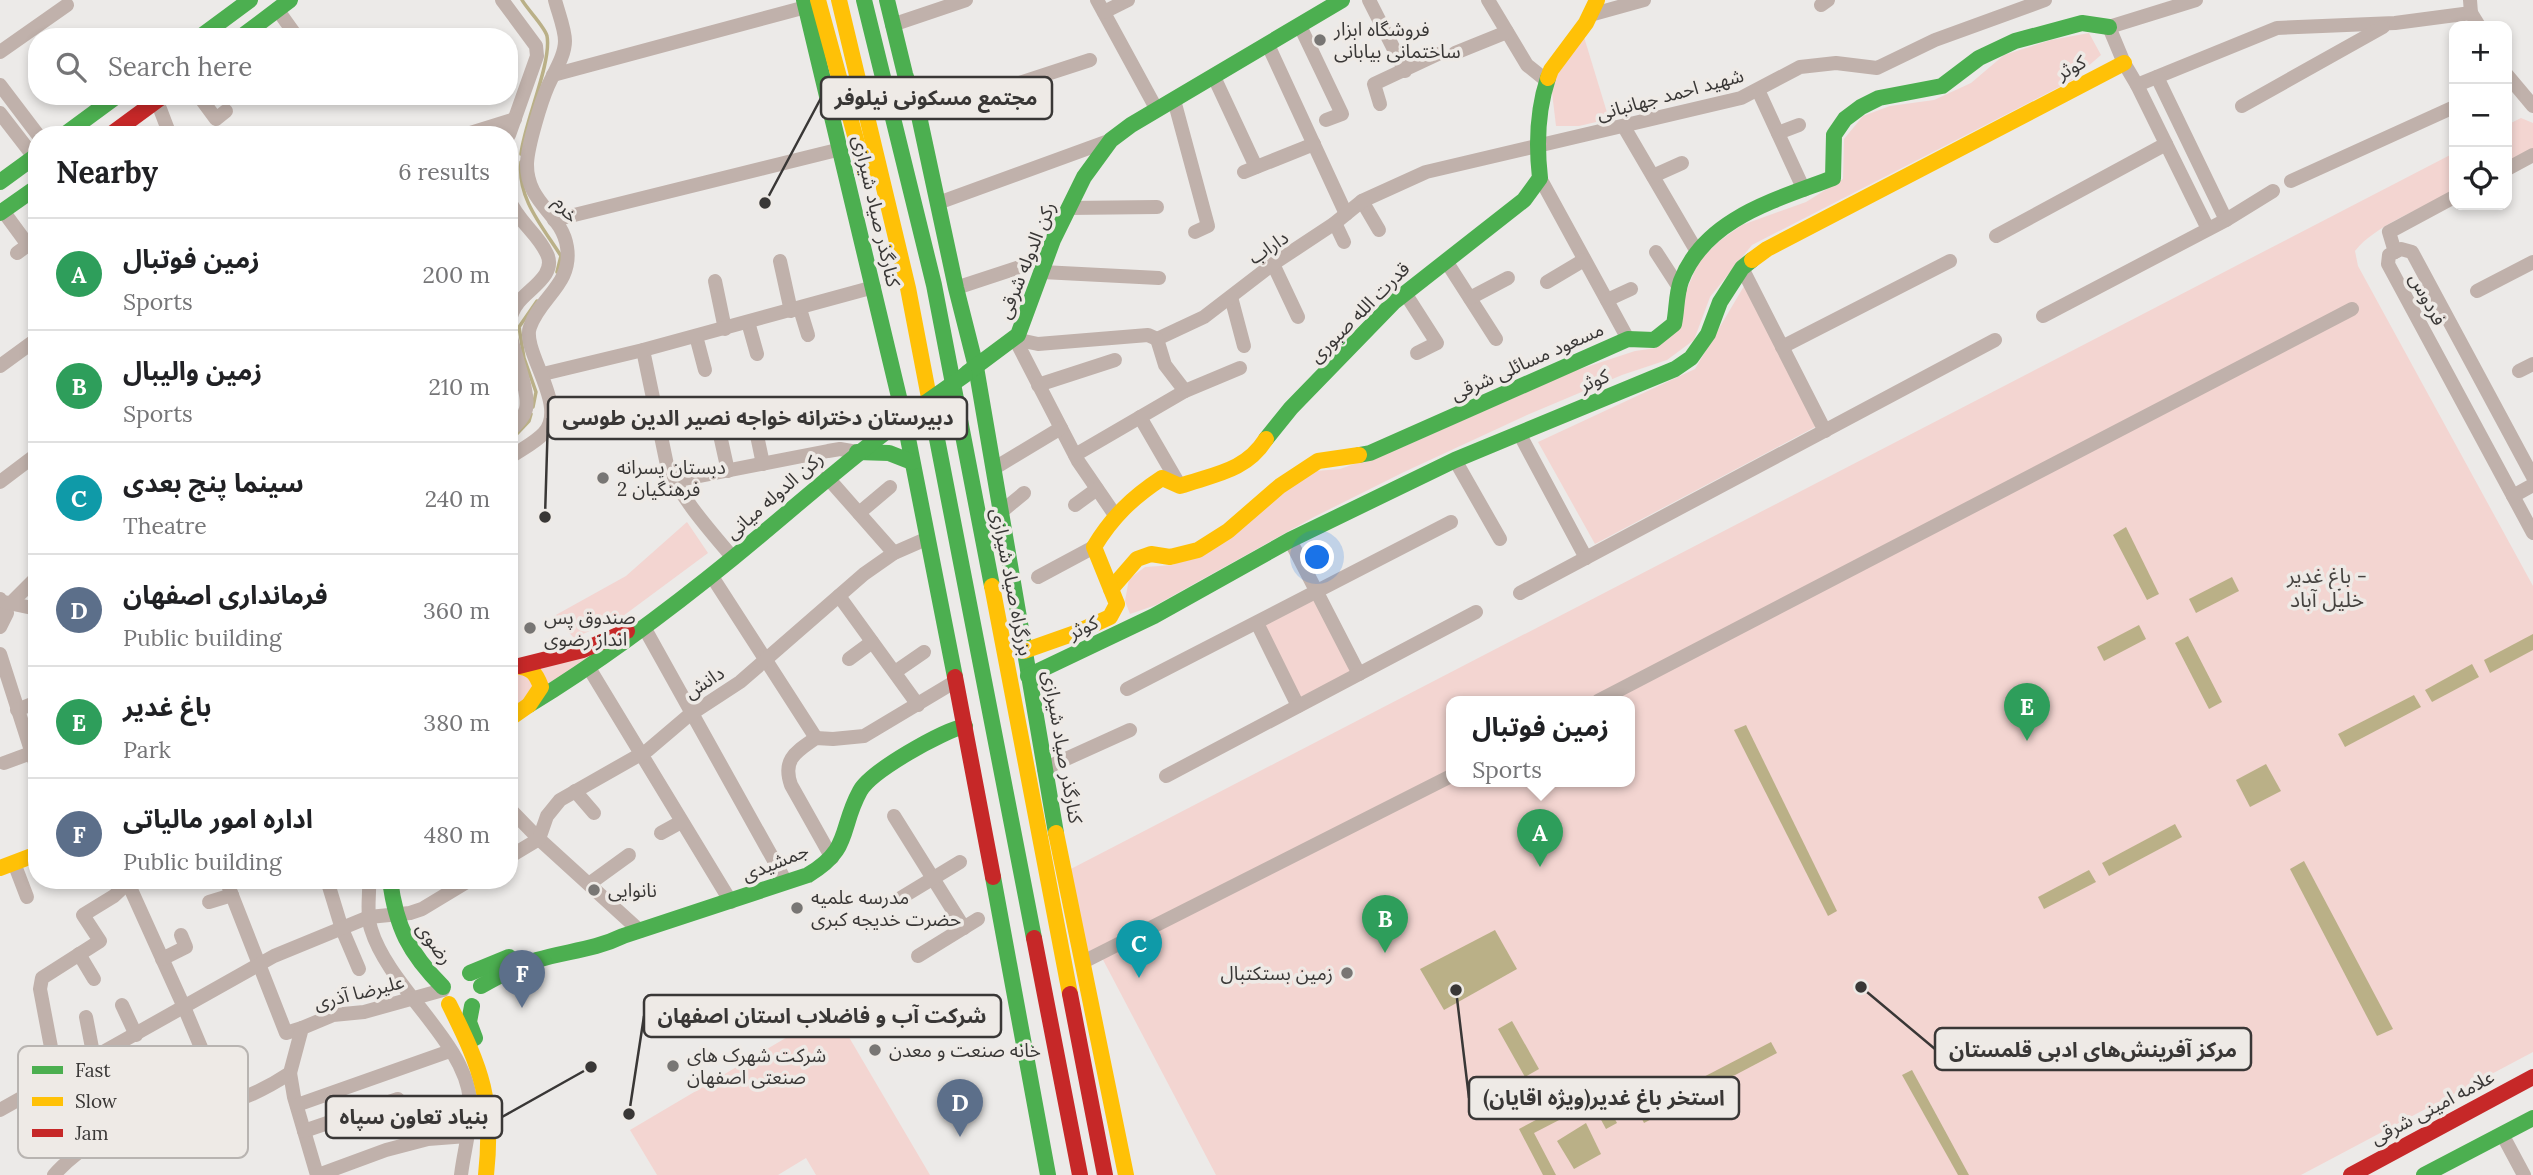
<!DOCTYPE html>
<html lang="en">
<head>
<meta charset="utf-8">
<style>
  :root { --surface:#fff; --page:#f6f6f6; --text:#202124; --muted:#757577; --line:#e0e0e0; --accent:#db2777 }
  body { margin:0; font-family:Lora,"Noto Sans Arabic",serif; background:var(--page); color:var(--text) }
  .controls { position:absolute; right:21px; top:21px; display:grid; overflow:hidden; border-radius:14px; box-shadow:0 4px 10px #0003 }
  .controls button { width:63px; height:63px; display:grid; place-items:center; padding:0; border:0; border-bottom:2px solid var(--line); background:var(--surface); color:var(--text); font:35px sans-serif }
  .you { position:absolute; left:1318px; top:558px; width:24px; height:24px; margin:-18px; border:5px solid #fff; border-radius:50%; background:#1a73e8; box-shadow:0 0 0 10px #1a73e833 }
  .badge { display:grid; place-items:center; width:46px; height:46px; border-radius:50%; background:var(--accent); color:#fff; font-size:23px; font-weight:700 }
  .pin { position:absolute; translate:-50% -58px; filter:drop-shadow(0 2px 4px #0008) }
  .pin::after { content:''; position:absolute; top:37px; width:24px; height:21px; background:inherit; clip-path:polygon(0 0,100% 0,50% 100%) }
  .popup { position:absolute; left:1446px; top:696px; width:189px; height:91px; box-sizing:border-box; display:grid; place-content:center; border-radius:14px; background:var(--surface); filter:drop-shadow(0 2px 5px #0005); font-size:23px; white-space:nowrap; color:var(--muted) }
  .popup b { font-size:26px; color:var(--text) }
  .popup::after { content:''; position:absolute; left:50%; top:100%; margin-left:-14px; border:14px solid transparent; border-top-color:var(--surface) }
  .list { margin:0; padding:0; list-style:none }
  h2 { display:flex; justify-content:space-between; align-items:center; height:91px; margin:0; padding:0 28px; font-size:30px }
  h2 small { font-size:23px; font-weight:400; color:var(--muted) }
  .list li { display:grid; grid-template-columns:46px 1fr auto; gap:21px; align-items:center; box-sizing:border-box; height:112px; padding:0 28px; border-top:2px solid var(--line) }
  .list b { display:block; font-size:26px; white-space:nowrap }
  .list p { margin:0; font-size:23px; white-space:nowrap; color:var(--muted) }
  .list em { font-size:23px; font-style:normal; color:var(--muted) }
  .icon { flex:none; width:38px; height:38px; fill:none; stroke:currentColor; stroke-width:2; stroke-linecap:round; stroke-linejoin:round }
  .map { position:relative; flex:none; width:2533px; height:1175px; overflow:hidden }
  .search { position:absolute; background:var(--surface); box-shadow:0 4px 10px #0003; left:28px; top:28px; width:490px; height:77px; display:flex; align-items:center; gap:18px; box-sizing:border-box; padding:0 24px; border-radius:28px; color:var(--muted); font-size:26px }
  .panel { position:absolute; background:var(--surface); box-shadow:0 4px 10px #0003; left:28px; top:126px; width:490px; height:763px; border-radius:28px }
  .map>svg:first-child { display:block }
</style>
</head>
<body>
<div class="map">
<svg width="2533" height="1175" viewBox="0 0 2533 1175">
  <rect width="100%" height="100%" fill="#eceae8"/>
  <!-- green -->
  <g fill="#f3d5d1" fill-rule="evenodd">
    <path d="M2089 33 2101 55 2071 81 1752 245 1710 297 1694 340 1667 360 1622 375 1527 415 1404 472 1314 517 1156 605 1130 614 1125 601 1129 579 1145 567 1173 565 1316 471 1340 469 1405 446 1574 371 1635 351 1656 348 1688 287 1699 261 1718 242 1742 225 1806 202 1843 179 1844 139 1863 116 1890 106 1934 100 1971 83 2004 55 2051 40Z"/>
    <path d="M1584 37 1609 119 1579 126H1556L1551 84Z"/>
    <path d="M2521 118 2533 123V149L2507 163V125Z"/>
    <path d="M2454 153V191C2425 207 2375 225 2355 251L2358 266 2533 586V1052L2301 1175H1216L1100 954 1083 962 1065 872ZM2359 304 1597 701H1629V781H1451V701H1589Z"/>
    <path d="M1747 281 1817 426 1595 544 1538 442 1695 369Z"/>
    <path d="M687 522 708 553 623 616 574 638 554 616 626 576Z"/>
    <path d="M1315 597 1354 672 1300 700 1263 625Z"/>
    <path d="M615 637 509 719V667Z"/>
    <path d="M833 1010 930 1175H816L806 1158 778 1175H657L630 1130Z"/>
  </g>
  <!-- water -->
  <g fill="#bab087">
    <path d="M2126 527 2159 594 2147 600 2113 535Z"/>
    <path d="M2232 577 2239 591 2196 613 2189 599Z"/>
    <path d="M2139 625 2146 639 2104 661 2097 647Z"/>
    <path d="M2533 634V650L2490 673 2484 660Z"/>
    <path d="M2188 636 2222 702 2209 709 2175 643Z"/>
    <path d="M2472 664 2479 677 2432 702 2425 690Z"/>
    <path d="M2414 695 2421 707 2345 747 2338 734Z"/>
    <path d="M1746 725 1837 911 1828 916 1734 730Z"/>
    <path d="M2266 764 2281 791 2250 807 2236 780Z"/>
    <path d="M2175 824 2182 837 2109 876 2102 863Z"/>
    <path d="M2304 861 2393 1029 2377 1036 2290 869Z"/>
    <path d="M2089 870 2096 882 2044 909 2038 897Z"/>
    <path d="M1495 930 1517 969 1444 1010 1420 969Z"/>
    <path d="M1512 1021 1539 1069 1525 1077 1498 1029Z"/>
    <path d="M1771 1042 1777 1053 1644 1123 1638 1111Z"/>
    <path d="M1912 1070 1969 1175H1958L1902 1075Z"/>
    <path d="M1598 1087 1617 1123 1606 1129 1592 1103 1534 1133 1556 1175H1543L1519 1129Z"/>
    <path d="M1586 1123 1601 1154 1574 1169 1557 1141Z"/>
  </g>
  <g fill="none" stroke-linecap="round" stroke-linejoin="round">
    <!-- stream -->
    <g stroke="#bab087" stroke-width="3.5">
      <path d="M521 154C524 124 552 62 547 36 545 27 527 9 522 0"/>
      <path d="M521 162C517 198 542 226 561 256L557 272"/>
      <path d="M533 407 536 392 524 358 519 327 537 301"/>
      <path d="M509 442 529 421 531 414"/>
    </g>
    <!-- street -->
    <g stroke="#c0b1ab" stroke-width="14">
      <path d="M502 0 536 46 537 56 509 135"/>
      <path d="M1097 0 1157 110"/>
      <path d="M1369 0 1405 71"/>
      <path d="M1488 0 1527 65 1547 81"/>
      <path d="M2196 0 2109 27 2124 63 2137 85 2277 28 2395 23 2471 13"/>
      <path d="M2470 0 2471 13 2479 26"/>
      <path d="M1821 5 1828 0"/>
      <path d="M277 9 297 37"/>
      <path d="M1104 12 1128 0"/>
      <path d="M1590 15 1644 0"/>
      <path d="M892 25 966 0"/>
      <path d="M1300 26 1342 114 1326 120"/>
      <path d="M1268 45 1346 214"/>
      <path d="M0 52 67 5"/>
      <path d="M1455 53 1507 32"/>
      <path d="M553 75 806 7"/>
      <path d="M2507 75 2533 106"/>
      <path d="M1214 77 1256 167"/>
      <path d="M2157 77 2226 220"/>
      <path d="M0 85 38 135"/>
      <path d="M2137 85 2208 229"/>
      <path d="M1758 90 1804 190"/>
      <path d="M199 96 216 119 226 111"/>
      <path d="M1174 100 1208 226 1195 232"/>
      <path d="M157 101 170 135"/>
      <path d="M1380 104 1374 84 1438 54"/>
      <path d="M2242 106 2383 27"/>
      <path d="M0 113 34 157"/>
      <path d="M919 116 1090 60"/>
      <path d="M1624 127 1696 250"/>
      <path d="M1778 133 1799 125"/>
      <path d="M464 135 515 119"/>
      <path d="M2507 169 2533 155"/>
      <path d="M1244 172 1314 144"/>
      <path d="M1653 176 1682 163"/>
      <path d="M1540 178 1628 339"/>
      <path d="M2291 181 2454 107"/>
      <path d="M509 199C517 221 538 233 547 254 557 275 528 289 518 303 513 309 511 315 509 323"/>
      <path d="M1362 201 1379 230"/>
      <path d="M938 203 1111 140"/>
      <path d="M1068 208 1157 207"/>
      <path d="M3 211 28 245 17 253"/>
      <path d="M554 220 841 149"/>
      <path d="M1335 223 1344 242"/>
      <path d="M1996 236 2166 144"/>
      <path d="M1656 252 1680 289"/>
      <path d="M2395 252 2389 232 2454 197"/>
      <path d="M780 261 791 311"/>
      <path d="M1446 261 1496 339"/>
      <path d="M1273 264 1298 317"/>
      <path d="M1742 268 1825 431"/>
      <path d="M1042 272 1159 278"/>
      <path d="M715 281 725 329"/>
      <path d="M1547 282 1584 260"/>
      <path d="M956 288 1047 258"/>
      <path d="M2477 291 2533 262"/>
      <path d="M1405 293 1437 343 1417 353"/>
      <path d="M1231 297 1244 346"/>
      <path d="M1470 298 1508 278"/>
      <path d="M1607 300 1631 289"/>
      <path d="M800 309 808 335"/>
      <path d="M2043 316 2226 220 2273 191"/>
      <path d="M748 322 757 354"/>
      <path d="M509 328C512 349 530 391 526 409 523 419 517 425 509 431"/>
      <path d="M696 336 705 370"/>
      <path d="M1015 339 1038 344 1148 335 1157 339 1204 317 1273 264 1335 223 1362 201 1426 172 1741 98 1800 67 1836 63 1877 68 1935 40 2045 0"/>
      <path d="M1015 339 1078 461 1115 515"/>
      <path d="M1782 347 1950 261"/>
      <path d="M643 350 667 465C682 500 708 528 733 558"/>
      <path d="M0 366 37 339"/>
      <path d="M2519 371 2533 364"/>
      <path d="M543 374 643 350 874 287"/>
      <path d="M1038 385 1115 360"/>
      <path d="M1185 391 1240 368"/>
      <path d="M1140 417 1180 486"/>
      <path d="M755 426 763 464"/>
      <path d="M1519 433 1586 558"/>
      <path d="M720 435 728 471"/>
      <path d="M1075 455 1185 391 1165 365 1157 339"/>
      <path d="M509 458C520 450 535 443 544 433 569 406 521 351 530 327 540 297 573 284 567 247 562 213 526 204 527 163 528 145 541 102 548 86 554 72 565 56 565 41 565 29 558 12 555 0"/>
      <path d="M1455 460 1500 539"/>
      <path d="M993 469 1061 428"/>
      <path d="M827 477 894 553"/>
      <path d="M2533 477 2412 252 2401 249 2389 255 2388 264 2533 533"/>
      <path d="M674 481 828 451 840 449 857 452"/>
      <path d="M0 482 37 454"/>
      <path d="M2513 496 2533 485"/>
      <path d="M1075 505 1097 489"/>
      <path d="M1001 512 1024 493"/>
      <path d="M859 513 890 487"/>
      <path d="M1290 540 1359 674"/>
      <path d="M711 575 816 738"/>
      <path d="M1038 577 1094 547"/>
      <path d="M1520 593 1995 340"/>
      <path d="M839 596 918 705"/>
      <path d="M0 599 7 613 0 627"/>
      <path d="M4 602 37 609"/>
      <path d="M11 603 37 577"/>
      <path d="M1257 623 1298 706"/>
      <path d="M645 629 786 882"/>
      <path d="M0 654 37 769"/>
      <path d="M849 659 872 642"/>
      <path d="M589 668 731 902"/>
      <path d="M895 672 924 652"/>
      <path d="M1127 689 1451 522"/>
      <path d="M1598 701 2352 309"/>
      <path d="M17 710 37 702"/>
      <path d="M4 763 31 753"/>
      <path d="M1044 769 1130 730"/>
      <path d="M1166 776 1476 612"/>
      <path d="M575 791 594 813"/>
      <path d="M509 808 539 839 640 931"/>
      <path d="M894 816 964 928"/>
      <path d="M661 833 681 822"/>
      <path d="M509 857 539 839 547 816 560 800 648 750 688 716 740 682 864 574 894 553 926 539"/>
      <path d="M832 858 791 785C782 759 796 752 816 738L833 739 864 736 956 681"/>
      <path d="M14 863 27 897"/>
      <path d="M226 880 286 1033 302 1028"/>
      <path d="M327 880 342 929 359 969"/>
      <path d="M369 880C370 895 366 914 371 929 389 988 465 1041 470 1100 472 1125 464 1150 461 1175"/>
      <path d="M128 883 184 1007 210 1069 230 1059"/>
      <path d="M589 884 629 855"/>
      <path d="M899 899 960 862"/>
      <path d="M209 902 232 895"/>
      <path d="M79 954 94 979"/>
      <path d="M918 956 978 919"/>
      <path d="M162 959 186 947 181 935"/>
      <path d="M1083 962 1451 776"/>
      <path d="M122 1005 136 1035"/>
      <path d="M86 1017 94 1058"/>
      <path d="M290 1073 294 1097 317 1175"/>
      <path d="M57 1079 40 989 42 978 100 941 83 915 114 896 131 880"/>
      <path d="M179 1082 210 1069"/>
      <path d="M297 1105 450 1051"/>
      <path d="M0 1110 274 956 369 917 410 913 422 909 470 880"/>
      <path d="M304 1131 398 1099"/>
      <path d="M2502 1134 2524 1175"/>
      <path d="M54 1175C74 1152 133 1111 163 1106 175 1104 188 1110 200 1109 232 1105 263 1091 290 1073L302 1028 333 1015 364 1012 443 990"/>
      <path d="M318 1175 386 1150 428 1139 467 1136"/>
    </g>
    <!-- fast -->
    <g stroke="#4caf50" stroke-width="16">
      <path d="M804 0 904 418 955 677"/>
      <path d="M864 0 934 285 992 586"/>
      <path d="M887 0 905 74 919 116 956 288 976 367 1056 833"/>
      <path d="M200 37 250 0"/>
      <path d="M241 37 290 0"/>
      <path d="M64 135 117 96"/>
      <path d="M0 182 37 155"/>
      <path d="M0 213 37 187"/>
      <path d="M967 373 1018 335 1053 240 1084 177 1111 140 1131 125 1342 0"/>
      <path d="M931 408 1034 938"/>
      <path d="M1266 439 1291 408 1394 302 1524 200 1540 178C1536 143 1537 111 1548 78"/>
      <path d="M857 452 889 453 912 462"/>
      <path d="M1359 455 1370 453 1628 339 1654 340 1674 324C1677 310 1676 295 1681 281 1705 218 1776 200 1833 178L1834 135 1845 119 1861 107 1879 98 1942 86 1979 58 2015 41 2082 23 2109 27"/>
      <path d="M1028 676 1154 616 1290 540 1455 460 1675 369 1691 358 1708 334 1720 302 1742 268 1752 260"/>
      <path d="M529 705C601 661 668 611 733 558 792 510 849 458 911 413"/>
      <path d="M993 877 1048 1175"/>
      <path d="M390 880C396 927 409 953 443 987"/>
      <path d="M470 973 509 957"/>
      <path d="M481 986C499 976 517 966 537 960 567 951 594 950 623 936L808 875C852 849 839 829 860 791 871 771 942 731 965 726"/>
      <path d="M472 1006 469 1022 475 1038"/>
      <path d="M2424 1175 2533 1118"/>
    </g>
    <!-- slow -->
    <g stroke="#ffc107" stroke-width="16">
      <path d="M818 0 866 176"/>
      <path d="M839 0 908 288 931 408"/>
      <path d="M1548 78 1551 70 1586 23 1597 0"/>
      <path d="M1752 260 1767 249 2124 63"/>
      <path d="M992 586 1070 994"/>
      <path d="M1111 589 1137 559 1151 554 1170 557 1198 550 1228 531 1280 486 1318 461 1359 455"/>
      <path d="M1024 651 1075 633 1110 617 1117 604 1094 547C1112 517 1133 497 1162 478L1180 486C1215 474 1246 471 1266 439"/>
      <path d="M509 719 529 705 541 687C536 673 532 668 516 666"/>
      <path d="M1056 833 1126 1175"/>
      <path d="M0 868 37 854"/>
      <path d="M449 1004C482 1070 494 1101 486 1175"/>
    </g>
    <!-- jam -->
    <g stroke="#c62828" stroke-width="16">
      <path d="M110 135 163 96"/>
      <path d="M519 666 583 650 627 631"/>
      <path d="M955 677 993 877"/>
      <path d="M1034 938 1080 1175"/>
      <path d="M1070 994 1105 1175"/>
      <path d="M2351 1175 2533 1077"/>
    </g>
    <!-- fast-bridge -->
    <path stroke="#4caf50" stroke-width="16" d="M911 413 965 375"/>
  </g>
  <!-- markers -->
  <g fill="#787674" stroke="#eeeae6" stroke-width="2.5">
    <circle cx="1320" cy="40" r="7"/>
    <circle cx="603" cy="478" r="7"/>
    <circle cx="530" cy="628" r="7"/>
    <circle cx="594" cy="890" r="7"/>
    <circle cx="797" cy="908" r="7"/>
    <circle cx="1347" cy="973" r="7"/>
    <circle cx="875" cy="1050" r="7"/>
    <circle cx="673" cy="1066" r="7"/>
  </g>
  <g text-anchor="middle" dominant-baseline="central" stroke-width="7" stroke-linejoin="round" paint-order="stroke">
    <!-- poi labels -->
    <g font-size="19" fill="#393736" stroke="#eeeae6" text-anchor="start">
      <text x="1334" y="29">فروشگاه ابزار<tspan x="1334" dy="22">ساختمانی بیابانی</tspan></text>
      <text x="617" y="467">دبستان پسرانه<tspan x="617" dy="22">فرهنگیان 2</tspan></text>
      <text x="544" y="617">صندوق پس<tspan x="544" dy="22">انداز رضوی</tspan></text>
      <text x="608" y="890">نانوایی</text>
      <text x="811" y="897">مدرسه علمیه<tspan x="811" dy="22">حضرت خدیجه کبری</tspan></text>
      <text x="1333" y="973" text-anchor="end">زمین بستکتبال</text>
      <text x="889" y="1050">خانه صنعت و معدن</text>
      <text x="687" y="1055">شرکت شهرک های<tspan x="687" dy="22">صنعتی اصفهان</tspan></text>
    </g>
    <!-- street labels -->
    <g font-size="19" fill="#393736" stroke="#eeeae6">
      <text transform="translate(2071 67) rotate(-28)">کوثر</text>
      <text transform="translate(1670 94) rotate(-15)">شهید احمد جهانبانی</text>
      <text transform="translate(567 209) rotate(54)">خرم</text>
      <text transform="translate(877 211) rotate(77)">کنارگذر صیاد شیرازی</text>
      <text transform="translate(1268 247) rotate(-34)">داراب</text>
      <text transform="translate(1026 260) rotate(-68)">رکن الدوله شرقی</text>
      <text transform="translate(2428 299) rotate(62)">فردوس</text>
      <text transform="translate(1359 312) rotate(-45)">قدرت الله صبوری</text>
      <text transform="translate(1527 361) rotate(-24)">مسعود مسائلی شرقی</text>
      <text transform="translate(1594 380) rotate(-23)">کوثر</text>
      <text transform="translate(774 495) rotate(-41)">رکن الدوله میانی</text>
      <text transform="translate(1012 582) rotate(79)">بزرگراه صیاد شیرازی</text>
      <text transform="translate(1083 627) rotate(-25)">کوثر</text>
      <text transform="translate(704 682) rotate(-33)">دانش</text>
      <text transform="translate(1063 747) rotate(80)">کنارگذر صیاد شیرازی</text>
      <text transform="translate(775 862) rotate(-22)">جمشیدی</text>
      <text transform="translate(435 943) rotate(54)">رضوی</text>
      <text transform="translate(359 992) rotate(-14)">علیرضا آذری</text>
      <text transform="translate(2432 1107) rotate(-28)">علامه امینی شرقی</text>
    </g>
    <!-- neighbourhood labels -->
    <g font-size="21" fill="#464340" stroke="#eeeae6">
      <text x="2327" y="575">باغ غدیر -<tspan x="2327" dy="24">خلیل آباد</tspan></text>
    </g>
  </g>
  <!-- legend -->
  <rect x="18" y="1046" width="230" height="112" rx="10" fill="#eeeae6" stroke="#b8b4b1" stroke-width="2"/>
  <rect x="32" y="1066" width="31" height="8" fill="#4caf50"/>
  <rect x="32" y="1097" width="31" height="9" fill="#ffc107"/>
  <rect x="32" y="1129" width="31" height="8" fill="#c62828"/>
  <g font-size="19" fill="#393736">
    <text x="75" y="1077">Fast</text>
    <text x="75" y="1108">Slow</text>
    <text x="75" y="1140">Jam</text>
  </g>
  <!-- callouts -->
  <path fill="none" stroke="#393736" stroke-width="2.5" d="M765 203L821 98M545 517L548 418M629 1114L644 1016M1861 987L1935 1049M1456 990L1469 1098M591 1067L502 1117"/>
  <g fill="#393736" stroke="#eeeae6" stroke-width="2.5">
    <circle cx="765" cy="203" r="7"/>
    <circle cx="545" cy="517" r="7"/>
    <circle cx="629" cy="1114" r="7"/>
    <circle cx="1861" cy="987" r="7"/>
    <circle cx="1456" cy="990" r="7"/>
    <circle cx="591" cy="1067" r="7"/>
  </g>
  <g fill="#eeeae6" stroke="#393736" stroke-width="2.5">
    <rect x="821" y="77" width="231" height="42" rx="7"/>
    <rect x="548" y="397" width="419" height="42" rx="7"/>
    <rect x="644" y="995" width="357" height="42" rx="7"/>
    <rect x="1935" y="1028" width="316" height="42" rx="7"/>
    <rect x="1469" y="1077" width="270" height="42" rx="7"/>
    <rect x="326" y="1096" width="176" height="42" rx="7"/>
  </g>
  <g font-size="21" text-anchor="middle" font-weight="bold" fill="#393736">
    <text x="936" y="105">مجتمع مسکونی نیلوفر</text>
    <text x="758" y="425">دبیرستان دخترانه خواجه نصیر الدین طوسی</text>
    <text x="822" y="1023">شرکت آب و فاضلاب استان اصفهان</text>
    <text x="2093" y="1057">مرکز آفرینش‌های ادبی قلمستان</text>
    <text x="1604" y="1105">استخر باغ غدیر(ویژه اقایان)</text>
    <text x="414" y="1124">بنیاد تعاون سپاه</text>
  </g>
</svg>
<div class="controls">
<button>+</button>
<button>−</button>
<button><svg class="icon" aria-label="locate" viewBox="0 0 24 24"><circle cx="12" cy="12" r="6"/><path d="M12 2v4M12 18v4M2 12h4M18 12h4"/></svg></button>
</div>
<div class="you"></div>
<div class="pin badge" style="left:1540px;top:867px;background:#2e9e5b">A</div>
<div class="popup"><b>زمین فوتبال</b>Sports</div>
<div class="pin badge" style="left:1385px;top:953px;background:#2e9e5b">B</div>
<div class="pin badge" style="left:1139px;top:978px;background:#0f9aa8">C</div>
<div class="pin badge" style="left:960px;top:1137px;background:#5c6f8a">D</div>
<div class="pin badge" style="left:2027px;top:741px;background:#2e9e5b">E</div>
<div class="pin badge" style="left:522px;top:1008px;background:#5c6f8a">F</div>
<div class="search"><svg class="icon" aria-label="search" viewBox="0 0 24 24"><circle cx="10" cy="10" r="6"/><path d="M15 15l6 6"/></svg>Search here</div>
<section class="panel">
<h2>Nearby<small>6 results</small></h2>
<ul class="list">
<li><span class="badge" style="background:#2e9e5b">A</span><div><b>زمین فوتبال</b><p>Sports</p></div><em>200 m</em></li>
<li><span class="badge" style="background:#2e9e5b">B</span><div><b>زمین والیبال</b><p>Sports</p></div><em>210 m</em></li>
<li><span class="badge" style="background:#0f9aa8">C</span><div><b>سینما پنج بعدی</b><p>Theatre</p></div><em>240 m</em></li>
<li><span class="badge" style="background:#5c6f8a">D</span><div><b>فرمانداری اصفهان</b><p>Public building</p></div><em>360 m</em></li>
<li><span class="badge" style="background:#2e9e5b">E</span><div><b>باغ غدیر</b><p>Park</p></div><em>380 m</em></li>
<li><span class="badge" style="background:#5c6f8a">F</span><div><b>اداره امور مالیاتی</b><p>Public building</p></div><em>480 m</em></li>
</ul>
</section>
</div>
</body>
</html>
